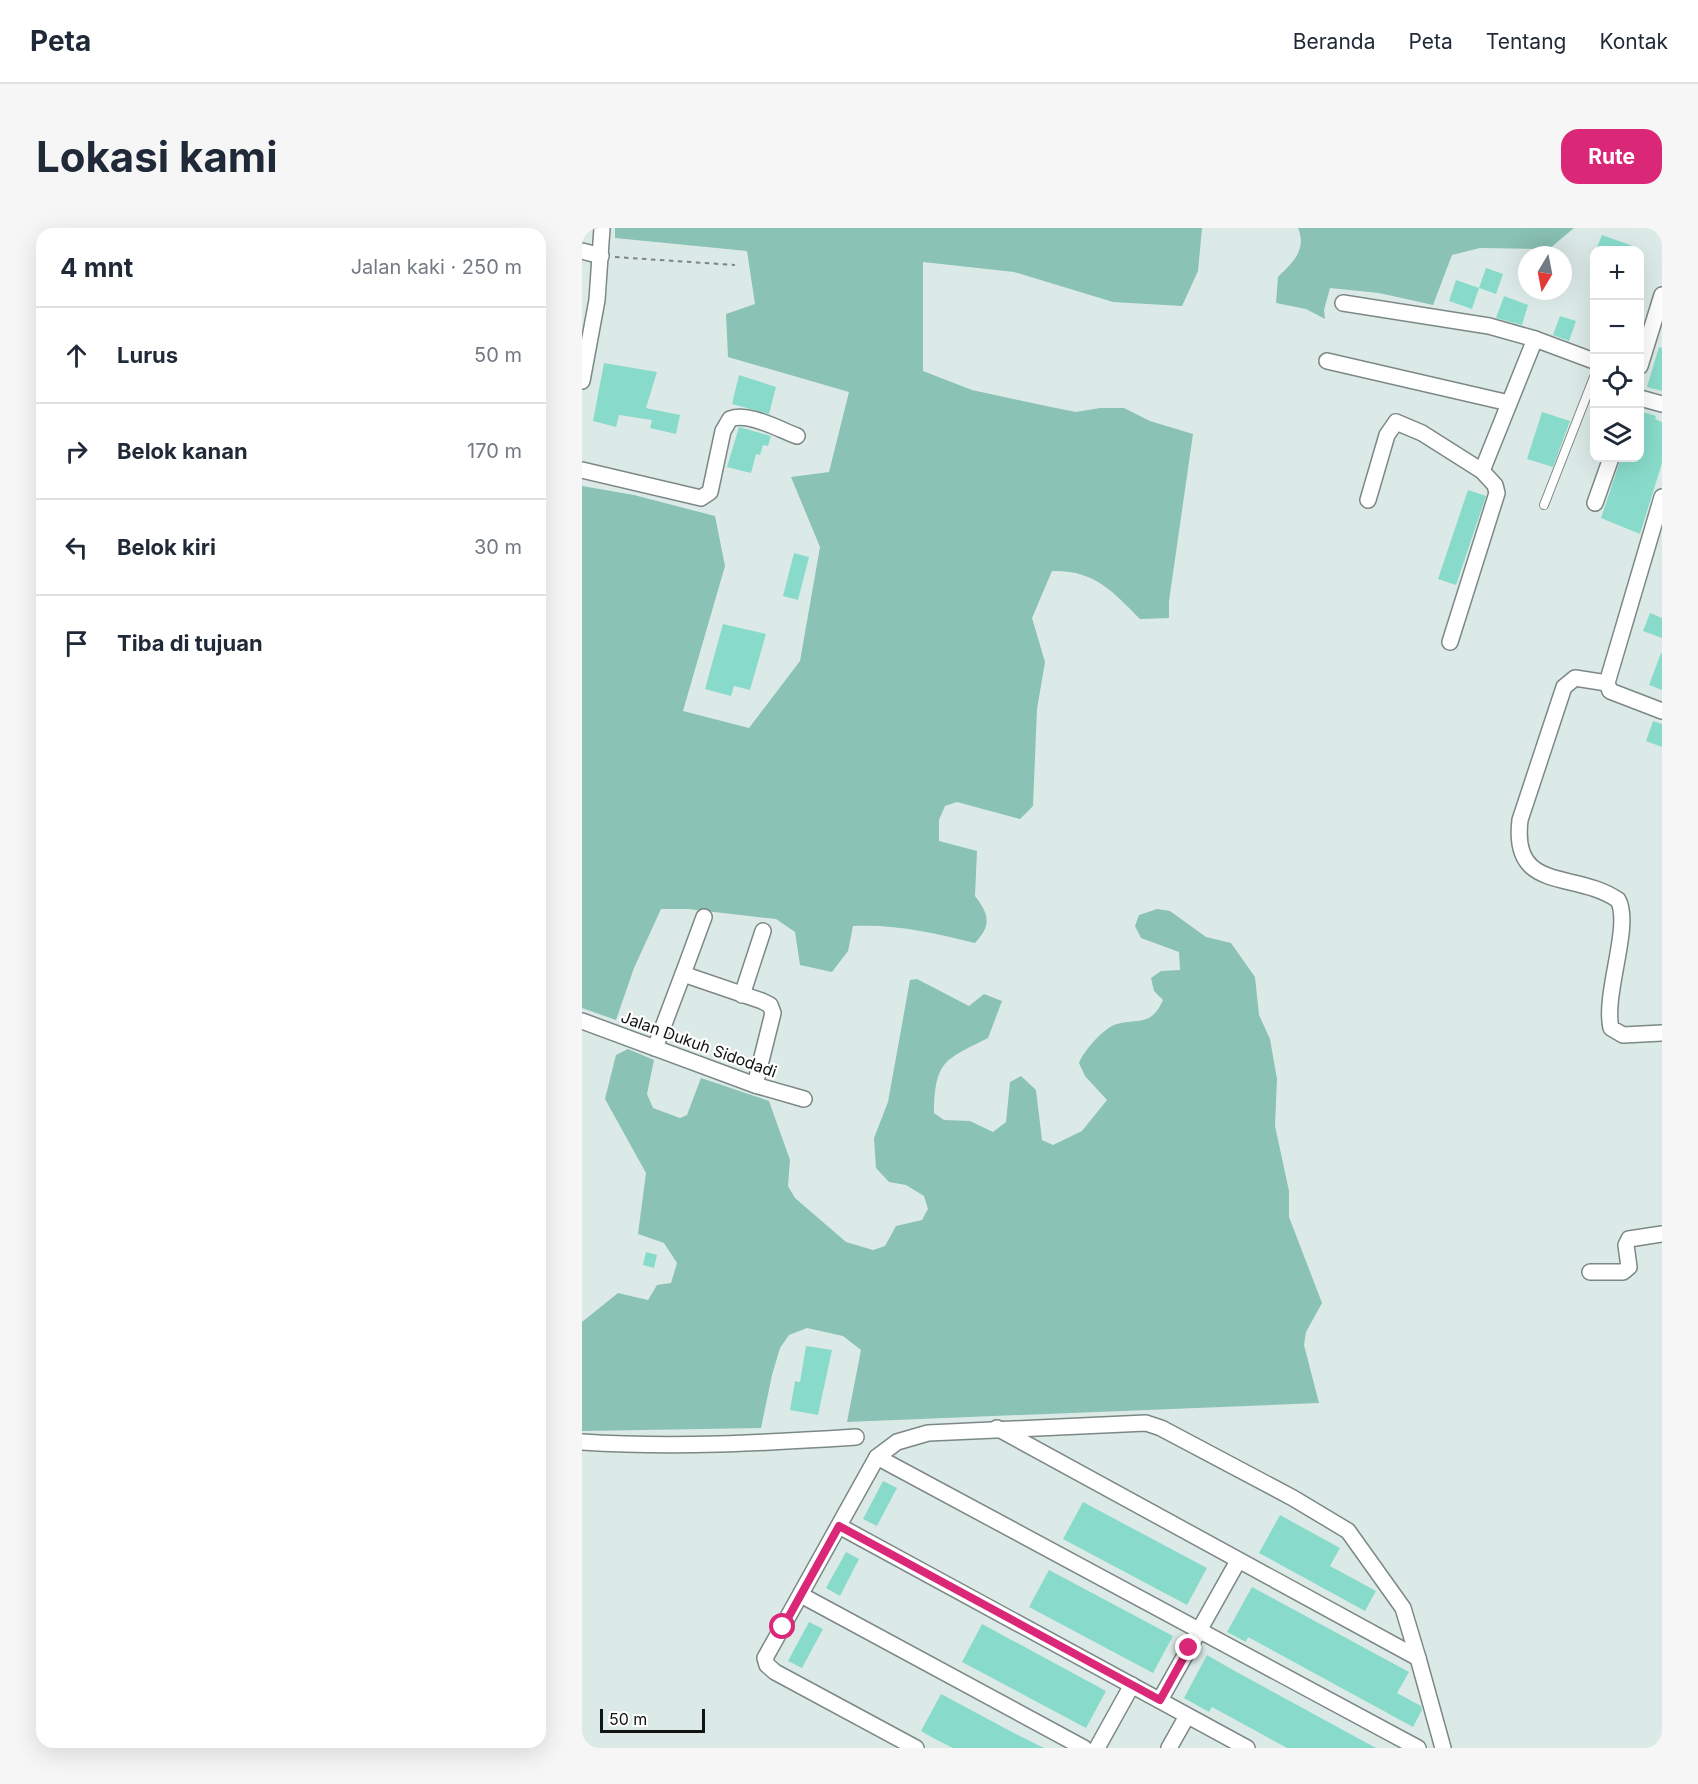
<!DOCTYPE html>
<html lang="id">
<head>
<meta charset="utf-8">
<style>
  :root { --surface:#fff; --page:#f6f6f7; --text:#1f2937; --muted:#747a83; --line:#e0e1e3; --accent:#db2777 }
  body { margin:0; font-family:Inter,sans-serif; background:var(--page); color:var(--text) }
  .controls { position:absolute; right:18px; top:18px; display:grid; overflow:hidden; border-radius:12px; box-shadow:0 6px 24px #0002 }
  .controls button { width:54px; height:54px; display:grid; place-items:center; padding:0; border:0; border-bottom:2px solid var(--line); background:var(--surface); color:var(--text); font:30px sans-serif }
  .compass { position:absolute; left:936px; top:18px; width:54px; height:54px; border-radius:50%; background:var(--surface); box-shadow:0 6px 24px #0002; rotate:190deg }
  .scale { position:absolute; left:18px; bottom:15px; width:105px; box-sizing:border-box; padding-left:6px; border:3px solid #101413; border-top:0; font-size:16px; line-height:21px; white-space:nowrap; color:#101413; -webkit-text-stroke:4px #fff; paint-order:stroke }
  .stop { position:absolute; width:18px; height:18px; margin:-14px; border:4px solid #db2777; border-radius:50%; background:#fff }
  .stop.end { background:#db2777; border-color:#fff; box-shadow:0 2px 6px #0008 }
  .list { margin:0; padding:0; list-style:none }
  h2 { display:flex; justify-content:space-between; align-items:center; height:78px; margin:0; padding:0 24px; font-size:26px }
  h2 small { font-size:20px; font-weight:400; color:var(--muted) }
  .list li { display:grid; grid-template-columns:39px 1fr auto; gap:18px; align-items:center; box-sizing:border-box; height:96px; padding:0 24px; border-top:2px solid var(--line) }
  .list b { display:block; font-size:22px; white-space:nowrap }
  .list em { font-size:20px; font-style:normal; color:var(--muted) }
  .icon { flex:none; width:33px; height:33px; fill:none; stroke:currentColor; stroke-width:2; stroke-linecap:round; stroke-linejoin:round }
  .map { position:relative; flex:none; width:1080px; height:1520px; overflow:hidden; border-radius:18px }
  header { display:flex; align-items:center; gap:36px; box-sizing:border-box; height:84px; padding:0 30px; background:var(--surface); border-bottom:2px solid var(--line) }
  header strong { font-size:28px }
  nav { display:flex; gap:33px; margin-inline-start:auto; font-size:21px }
  .intro { display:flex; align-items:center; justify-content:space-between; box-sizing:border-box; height:144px; padding:0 36px }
  h1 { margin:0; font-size:42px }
  .button { padding:15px 27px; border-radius:18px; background:var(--accent); color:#fff; font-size:21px; font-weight:700 }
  main { display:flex; gap:36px; padding:0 36px }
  aside { flex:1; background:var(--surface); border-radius:18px; box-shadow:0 6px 24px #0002 }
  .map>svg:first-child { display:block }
</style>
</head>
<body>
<header>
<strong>Peta</strong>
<nav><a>Beranda</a><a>Peta</a><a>Tentang</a><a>Kontak</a></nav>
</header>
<div class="intro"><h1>Lokasi kami</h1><a class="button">Rute</a></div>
<main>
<aside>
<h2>4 mnt<small>Jalan kaki · 250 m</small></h2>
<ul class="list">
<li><svg class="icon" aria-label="ahead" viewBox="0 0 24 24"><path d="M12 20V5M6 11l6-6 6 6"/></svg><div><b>Lurus</b></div><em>50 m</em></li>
<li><svg class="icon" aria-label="right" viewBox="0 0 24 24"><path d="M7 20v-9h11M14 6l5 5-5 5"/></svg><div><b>Belok kanan</b></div><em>170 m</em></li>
<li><svg class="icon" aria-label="left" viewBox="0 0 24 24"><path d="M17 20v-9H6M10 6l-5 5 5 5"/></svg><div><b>Belok kiri</b></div><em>30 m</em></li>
<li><svg class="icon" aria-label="arrive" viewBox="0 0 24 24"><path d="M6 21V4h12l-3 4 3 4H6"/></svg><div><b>Tiba di tujuan</b></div></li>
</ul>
</aside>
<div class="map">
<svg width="1080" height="1520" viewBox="0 0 1080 1520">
  <rect width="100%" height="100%" fill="#dceae7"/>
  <!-- green -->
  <g fill="#8ac2b6">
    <path d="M33 0H620L616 43 600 78 531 74 432 44 341 34V143L390 162 469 179 494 184 518 180H542L568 193 611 206 587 373V390L558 391C530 363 513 342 470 343L450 390 463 434 455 481 451 578 438 591 375 574 363 578 357 592V613L395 623 393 668C407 686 410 697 393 715 352 705 314 696 271 698L266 723 250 744 218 737 213 704 194 691 106 681H79L52 740 34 792 0 780V258L52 267 133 288 143 338 101 483 167 500 218 433 238 319 209 249 247 244 267 164 146 129 144 86 173 76 165 23 33 10Z"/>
    <path d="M716 0H992L967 21 898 20 870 27 851 77 797 65 748 60 742 82 743 91 724 81 694 75 696 49C711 34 725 22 716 0Z"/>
    <path d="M575 681 588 683 624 709 649 715 673 749 677 787 688 811 695 851 693 898 707 963V989L740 1075 724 1104 722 1117 737 1175 265 1194 279 1122 261 1108 225 1100 207 1107 198 1120 190 1147 179 1200 0 1203V1094L36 1065 66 1072 75 1057 89 1055 95 1035 82 1015 56 1006 64 945 23 871 34 827 46 821 72 832 65 866 71 880 98 890 105 887 119 850 187 873 208 932 206 958 213 970 264 1014 291 1022 303 1018 314 998 340 992 346 981 342 968 324 957 307 954 294 940 292 910 306 874 328 752 335 751 387 778 402 766 420 773 406 810C362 832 353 833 352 885L362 892 388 893 411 904 424 894 428 854 439 848 454 862 460 912 471 917 500 903 525 872 503 848 497 835C501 824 522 799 535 796 557 790 569 799 581 772L572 763 569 750 579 743 598 742 597 724 559 710 553 698 557 687Z"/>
  </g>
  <!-- building -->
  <g fill="#88dbca">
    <path d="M1020 7 1059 21 1058 22H1014Z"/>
    <path d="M904 40 921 46 914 66 897 60Z"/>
    <path d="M874 52 897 60 890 81 867 73Z"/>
    <path d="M922 68 946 77 940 97 914 90Z"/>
    <path d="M978 88 994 93 987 113 971 107Z"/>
    <path d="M1077 119 1080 120V163L1065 159Z"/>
    <path d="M22 135 75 144 64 180 98 187 94 206 68 200 70 192 37 187 34 199 11 193Z"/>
    <path d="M157 147 194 159 187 186 150 176Z"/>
    <path d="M1058 183 1074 188 1073 191 1080 194V235L1058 306 1019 290 1039 230H1058Z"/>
    <path d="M960 184 988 193 971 239 945 231Z"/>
    <path d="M157 199 189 208 186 218 181 217 178 227 174 226 169 245 145 239Z"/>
    <path d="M886 262 904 268 874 357 856 351Z"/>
    <path d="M212 325 227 329 216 372 201 368Z"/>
    <path d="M1068 385 1080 390V410L1061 403Z"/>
    <path d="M141 396 184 406 168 462 152 458 149 468 123 461Z"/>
    <path d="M1079 425H1080V462L1067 457Z"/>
    <path d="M1071 493 1080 496V519L1064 513Z"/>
    <path d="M64 1024 75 1027 72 1040 61 1037Z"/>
    <path d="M224 1118 250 1122 236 1187 208 1182 213 1153 218 1154Z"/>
    <path d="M301 1253 315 1260 295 1298 281 1291Z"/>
    <path d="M501 1274 625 1340 605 1377 481 1311Z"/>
    <path d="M698 1287 758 1320 748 1338 794 1363 783 1383 677 1325Z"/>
    <path d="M264 1324 277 1331 258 1368 244 1360Z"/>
    <path d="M467 1342 591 1408 571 1445 447 1379Z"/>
    <path d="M670 1359 827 1444 815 1465 839 1478 840 1482 831 1499 666 1409 664 1414 645 1404Z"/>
    <path d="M227 1394 241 1401 220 1440 206 1433Z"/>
    <path d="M400 1396 524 1463 504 1500 380 1434Z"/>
    <path d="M625 1427 651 1442 794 1520H705L630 1479 627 1484 602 1470Z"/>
    <path d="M359 1466 432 1505 462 1520H371L353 1511 339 1503Z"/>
  </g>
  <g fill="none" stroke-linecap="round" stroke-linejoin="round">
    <defs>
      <path id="service" d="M962 277 1012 149"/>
      <g id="minor">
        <path d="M0 23 19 28"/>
        <path d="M761 75 907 98 953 111 1012 133"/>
        <path d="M745 133 927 175"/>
        <path d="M1058 138 1080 67"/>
        <path d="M0 153 15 72 20 0"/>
        <path d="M1058 170 1080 176"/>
        <path d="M0 242 119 270 128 264 141 203 148 191C167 184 196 201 215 208"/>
        <path d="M1080 269 1025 455 1028 463 1080 483"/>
        <path d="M786 272 805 207 814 194 840 205 900 243 953 111"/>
        <path d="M1013 275 1029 230"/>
        <path d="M868 414 915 265 913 257 900 243"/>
        <path d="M1025 455 993 450 982 459 938 592C929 666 993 642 1036 672 1050 697 1021 767 1029 800L1041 807 1080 805"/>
        <path d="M122 689 101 746 180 773 188 777 191 785 173 857"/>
        <path d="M160 767 181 703"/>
        <path d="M0 793 173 857 222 871"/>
        <path d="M73 820 101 746"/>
        <path d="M1008 1044H1041L1047 1039 1044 1017 1047 1011 1080 1006"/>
        <path d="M415 1200 836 1430 861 1520"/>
        <path d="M0 1214C92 1220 182 1215 274 1209"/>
        <path d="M295 1229 836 1520"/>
        <path d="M257 1298 665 1520"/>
        <path d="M219 1367 502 1520"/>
        <path d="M578 1472 656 1333"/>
        <path d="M334 1520 193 1444 185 1437 183 1430 295 1229 315 1214 346 1205 564 1195 579 1200 711 1270 766 1303 821 1380 836 1430"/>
        <path d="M515 1520 550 1457"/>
        <path d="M587 1520 605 1488"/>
      </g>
    </defs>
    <!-- service casing -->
    <use href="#service" stroke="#7c8885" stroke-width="10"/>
    <!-- minor casing -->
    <use href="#minor" stroke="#7c8885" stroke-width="18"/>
    <!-- path -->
    <path stroke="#7b8583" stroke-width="2" stroke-dasharray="4.5 4.5" stroke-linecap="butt" d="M33 29 153 37"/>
    <!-- service -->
    <use href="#service" stroke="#fff" stroke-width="8"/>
    <!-- minor -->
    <use href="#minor" stroke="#fff" stroke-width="15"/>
  </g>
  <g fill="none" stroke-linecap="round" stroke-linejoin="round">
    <!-- route -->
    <path stroke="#db2777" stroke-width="8" d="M201 1399 257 1298 578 1472 607 1420"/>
  </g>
  <g text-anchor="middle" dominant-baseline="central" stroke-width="4.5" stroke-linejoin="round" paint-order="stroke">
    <!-- street labels -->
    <g font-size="16" fill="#101413" stroke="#fff">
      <text transform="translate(117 816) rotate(20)">Jalan Dukuh Sidodadi</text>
    </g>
  </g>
</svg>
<div class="controls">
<button>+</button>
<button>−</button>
<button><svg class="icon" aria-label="locate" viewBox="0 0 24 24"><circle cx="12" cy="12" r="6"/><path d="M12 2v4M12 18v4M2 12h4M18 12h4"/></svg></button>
<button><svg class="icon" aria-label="layers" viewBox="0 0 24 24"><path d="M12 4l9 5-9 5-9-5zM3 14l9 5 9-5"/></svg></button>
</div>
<svg class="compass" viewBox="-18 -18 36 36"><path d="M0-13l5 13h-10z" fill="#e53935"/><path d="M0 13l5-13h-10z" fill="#747a83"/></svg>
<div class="scale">50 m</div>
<div class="stop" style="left:201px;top:1399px"></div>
<div class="stop end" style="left:607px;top:1420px"></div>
</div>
</main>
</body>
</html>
